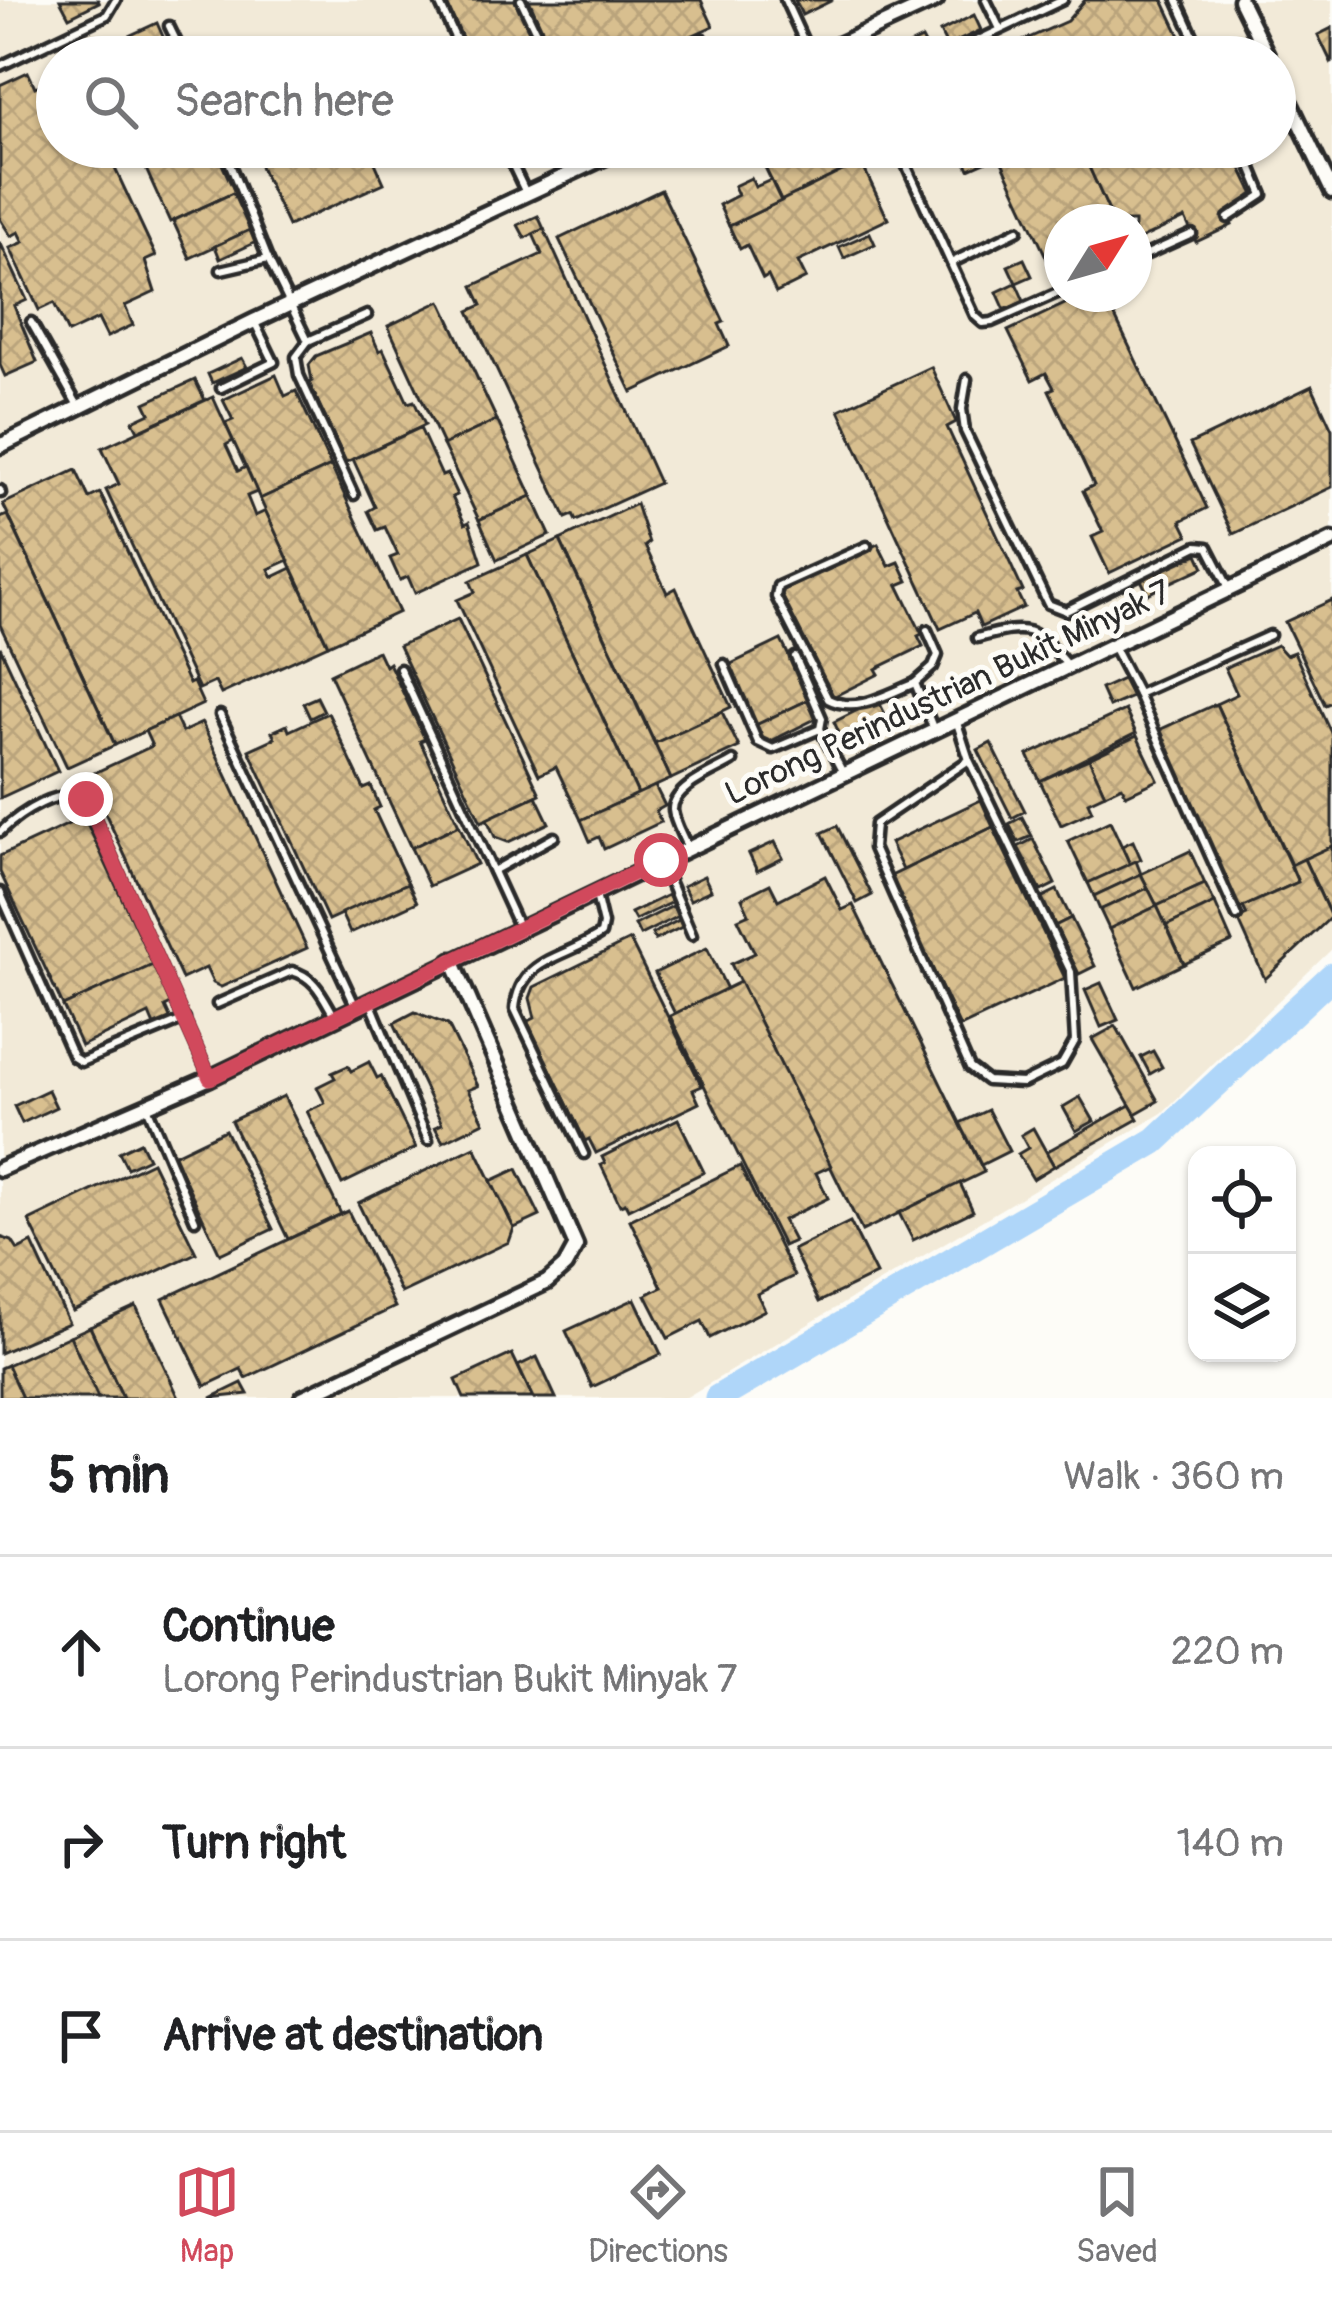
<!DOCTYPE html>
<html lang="en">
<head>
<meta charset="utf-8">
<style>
  :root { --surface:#fff; --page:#f2f2f2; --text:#202124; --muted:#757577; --line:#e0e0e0; --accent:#d1495b }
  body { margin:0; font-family:Pangolin,sans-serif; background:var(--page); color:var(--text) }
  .controls { position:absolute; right:36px; bottom:36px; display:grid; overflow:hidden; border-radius:24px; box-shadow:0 3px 9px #0004 }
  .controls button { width:108px; height:108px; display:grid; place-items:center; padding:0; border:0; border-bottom:3px solid var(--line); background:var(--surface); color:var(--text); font:60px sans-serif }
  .compass { position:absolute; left:1044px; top:204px; width:108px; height:108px; border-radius:50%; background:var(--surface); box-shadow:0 3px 9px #0004; rotate:53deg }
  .stop { position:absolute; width:36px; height:36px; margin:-27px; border:9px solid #d1495b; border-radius:50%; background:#fff }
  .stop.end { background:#d1495b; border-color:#fff; box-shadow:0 3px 12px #0008 }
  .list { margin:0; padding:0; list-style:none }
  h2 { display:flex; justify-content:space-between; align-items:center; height:156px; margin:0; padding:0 48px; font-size:51px }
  h2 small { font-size:39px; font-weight:400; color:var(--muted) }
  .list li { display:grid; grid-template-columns:78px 1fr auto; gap:36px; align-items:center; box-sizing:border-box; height:192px; padding:0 48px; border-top:3px solid var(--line) }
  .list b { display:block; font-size:45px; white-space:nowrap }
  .list p { margin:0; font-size:39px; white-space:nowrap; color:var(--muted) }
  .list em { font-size:39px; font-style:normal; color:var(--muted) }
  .icon { flex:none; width:66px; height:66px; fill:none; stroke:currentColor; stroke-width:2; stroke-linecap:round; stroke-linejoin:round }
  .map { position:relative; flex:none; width:1332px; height:1398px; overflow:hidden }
  .search { position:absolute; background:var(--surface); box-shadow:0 3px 9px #0004; left:36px; right:36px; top:36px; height:132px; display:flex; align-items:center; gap:30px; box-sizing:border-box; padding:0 42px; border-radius:66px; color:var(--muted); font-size:45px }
  .sheet { height:732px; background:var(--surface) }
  nav { display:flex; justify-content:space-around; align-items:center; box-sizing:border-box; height:168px; border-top:3px solid var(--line); background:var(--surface); font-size:33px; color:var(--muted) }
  nav a { display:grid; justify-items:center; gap:6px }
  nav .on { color:var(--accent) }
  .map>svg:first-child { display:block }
</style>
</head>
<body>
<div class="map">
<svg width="1332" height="1398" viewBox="0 0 1332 1398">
  <defs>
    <pattern id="building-cross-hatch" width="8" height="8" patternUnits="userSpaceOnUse" patternTransform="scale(3)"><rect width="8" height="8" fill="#d8bf8f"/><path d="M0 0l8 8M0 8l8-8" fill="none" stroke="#baa47c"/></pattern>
  </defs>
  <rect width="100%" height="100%" fill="#fdfcf7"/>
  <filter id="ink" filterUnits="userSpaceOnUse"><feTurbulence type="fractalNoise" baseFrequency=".00833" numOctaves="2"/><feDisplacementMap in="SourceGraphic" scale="24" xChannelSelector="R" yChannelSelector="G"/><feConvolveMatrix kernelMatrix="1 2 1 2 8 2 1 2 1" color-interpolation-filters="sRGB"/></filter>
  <g filter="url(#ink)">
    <!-- built -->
    <path fill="#f2ead8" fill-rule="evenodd" d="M0 0H1332V949L1162 1113 685 1398H0ZM57 57H1275V147H57ZM1062 222H1134V294H1062Z"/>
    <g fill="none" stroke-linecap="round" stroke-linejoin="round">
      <!-- river -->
      <path stroke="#afd6f9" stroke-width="27" d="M718 1398 1155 1141 1332 976"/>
    </g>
    <!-- building -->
    <g fill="url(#building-cross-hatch)" stroke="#2b2b2b" stroke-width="3">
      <path d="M60 0H98L99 2 69 17Z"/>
      <path d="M445 0H518L544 57H471Z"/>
      <path d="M529 0H701L713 26 689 37 693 46 668 57H555Z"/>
      <path d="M795 0H833L802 15Z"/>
      <path d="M1085 0H1163L1190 57H1038L1029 38 1067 21Z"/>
      <path d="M974 15 981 30 947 46 940 32Z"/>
      <path d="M157 23 172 57H94L92 53Z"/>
      <path d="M1332 28V64L1318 35Z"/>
      <path d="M1029 38 1038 57H988Z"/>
      <path d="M922 39 930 54 892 57 891 54Z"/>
      <path d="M28 72 35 87 57 77V147H105L156 256 145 261 155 292 125 306 133 325 107 337 98 319 68 333 54 303 39 310 10 248 24 242 19 232 11 236 0 219V85Z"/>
      <path d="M136 147H214L235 192 170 222Z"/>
      <path d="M251 147H368L384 183 288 226Z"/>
      <path d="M790 147H854L861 162 781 201 762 161Z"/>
      <path d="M959 147H978L985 162 969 169Z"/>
      <path d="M995 147H1080L1114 222H1062V275L1056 278Z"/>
      <path d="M1080 147H1231L1256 199 1226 213 1232 225 1196 242 1185 218 1134 242V222H1114Z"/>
      <path d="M861 162 888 219 798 262 806 278 776 293 768 276 763 279 747 245 740 249 729 226Z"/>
      <path d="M751 178 755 187 771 180 781 201 729 226 719 205 738 195 734 186Z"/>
      <path d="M661 190 724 322 719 324 729 346 632 392 559 239Z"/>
      <path d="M233 193 250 230 190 258 173 221Z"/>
      <path d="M538 216 544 229 525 238 518 225Z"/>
      <path d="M544 229 659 483 576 521 573 515 566 518 469 311 482 305 473 286 542 254 533 234Z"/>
      <path d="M250 230 256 242 220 259 215 246Z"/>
      <path d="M870 233 875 244 844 258 839 247Z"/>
      <path d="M0 242 27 300 14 306 37 362 5 376 0 365Z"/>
      <path d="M1024 259 1032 276 1016 283 1008 266Z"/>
      <path d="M1016 283 1024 301 1005 310 997 292Z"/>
      <path d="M1086 294H1104L1207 508 1181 521 1188 535 1109 573 1092 537 1103 532 1083 491 1094 485 1049 390 1054 388 1046 373 1032 380 1008 331Z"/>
      <path d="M441 301 497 420 443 445 388 326Z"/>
      <path d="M371 333 379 351 383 349 408 403 414 401 425 425 346 462 309 383 312 381 309 365 316 356Z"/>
      <path d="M242 358 247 367 212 383 208 374Z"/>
      <path d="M931 367 956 422 947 427 1023 591 1017 593 1024 607 981 627 975 613 940 629 839 410Z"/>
      <path d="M276 375 285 396 296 391 331 466 260 499 225 423 233 420 223 400Z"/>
      <path d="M195 380 205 400 138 431 133 421 150 413 145 403Z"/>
      <path d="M1312 386 1332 429V487L1233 534 1190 444Z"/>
      <path d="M213 397 233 441 226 445 238 471 246 467 257 492 247 496 255 516 266 511 289 560 269 569 273 577 292 568 328 645 221 694 215 682 199 689 106 490 119 484 102 448Z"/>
      <path d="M497 420 532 496 479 520 443 445Z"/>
      <path d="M420 428 442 476 447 474 457 495 452 497 465 524 469 522 482 562 415 593 408 577 400 580 390 558 398 555 385 527 377 530 368 511 375 507 353 459Z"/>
      <path d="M331 466 399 612 328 645 260 499Z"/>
      <path d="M76 470 89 498 100 493 189 684 193 682 203 704 115 745 3 504Z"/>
      <path d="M532 496 550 535 497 560 479 520Z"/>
      <path d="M636 504 649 543 645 546 667 593 676 588 731 707 655 743 560 540Z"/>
      <path d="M8 515 115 745 67 767 0 625V518Z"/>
      <path d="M560 540 671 779 638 794 527 555Z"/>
      <path d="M878 544 889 566 899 562 908 581 898 585 922 634 918 636 923 646 876 669 879 674 831 698 780 592Z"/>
      <path d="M1198 554 1204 567 1163 586 1157 573Z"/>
      <path d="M527 555 638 794 581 820 556 767 539 775 457 600 475 592 470 581Z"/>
      <path d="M1155 570 1163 586 1148 594 1140 578Z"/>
      <path d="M1332 600V702L1325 705 1285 622Z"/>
      <path d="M458 619 540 794 481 822 399 646Z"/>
      <path d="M781 640 810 699 756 725 727 666Z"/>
      <path d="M1277 645 1286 655 1294 652 1332 735V846L1291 865 1216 704 1237 694 1225 668Z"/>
      <path d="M0 647 58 771 0 798Z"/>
      <path d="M378 651 385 666 389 663 425 739 420 741 459 825 411 848 330 674Z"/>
      <path d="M1123 679 1132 697 1109 707 1101 689Z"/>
      <path d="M317 697 324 711 310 718 303 703Z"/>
      <path d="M810 699 819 717 765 744 756 725Z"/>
      <path d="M878 700 885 714 840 735 834 722Z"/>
      <path d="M1216 704 1298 882 1239 909 1157 731Z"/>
      <path d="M1125 710 1136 733 1040 781 1028 755Z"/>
      <path d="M722 712 739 747 671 779 655 743Z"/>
      <path d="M328 713 364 789 371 786 380 807 374 810 408 883 328 920 249 750 275 738 272 732 287 725 289 731Z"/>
      <path d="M175 717 182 732 202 723 307 948 221 987 213 983 206 968 182 979 88 776 152 746 145 731Z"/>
      <path d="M1137 736 1158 780 1126 795 1122 786 1105 794 1089 759Z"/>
      <path d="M991 743 1025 811 1012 818 978 750Z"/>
      <path d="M1089 759 1105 794 1088 802 1092 811 1061 825 1040 781Z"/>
      <path d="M655 786 665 806 656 811 661 822 604 849 599 837 590 841 581 820Z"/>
      <path d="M536 796 549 823 508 842 495 837 487 819Z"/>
      <path d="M981 800 993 827 903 870 890 843Z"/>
      <path d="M84 817 153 965 63 1006 0 872V856Z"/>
      <path d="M1022 817 1032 836 1018 842 1009 824Z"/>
      <path d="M1110 821 1130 864 1088 883 1068 841Z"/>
      <path d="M459 825 477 864 429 886 411 848Z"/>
      <path d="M837 826 872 895 857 903 822 833Z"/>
      <path d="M993 827 1065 978 960 1027 889 877Z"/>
      <path d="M1033 839 1055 884 1041 891 1018 847Z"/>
      <path d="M1133 841 1141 859 1130 864 1122 846Z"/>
      <path d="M775 842 783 858 757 871 749 854Z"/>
      <path d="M1332 846V916L1331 917 1304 859Z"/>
      <path d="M1190 851 1205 884 1157 906 1141 874Z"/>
      <path d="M1304 859 1331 917 1265 979 1238 919 1247 915 1243 907 1298 882 1291 865Z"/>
      <path d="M1136 861 1141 874 1094 896 1088 883Z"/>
      <path d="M1141 874 1148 888 1100 910 1094 896Z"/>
      <path d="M704 876 711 890 690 900 683 886Z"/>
      <path d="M825 876 842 910 853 905 984 1172 862 1231 731 964 755 953 738 919 749 914 742 898 770 884 778 900Z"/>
      <path d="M408 883 417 902 350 933 341 913Z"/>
      <path d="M1205 884 1215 903 1166 926 1157 906Z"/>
      <path d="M1148 888 1157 906 1109 929 1100 910Z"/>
      <path d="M1057 890 1071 918 1055 926 1041 898Z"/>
      <path d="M668 895 672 902 635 920 631 913Z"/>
      <path d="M1215 903 1232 942 1184 964 1166 926Z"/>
      <path d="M673 906 678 916 640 935 635 925Z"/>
      <path d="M1157 906 1184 964 1136 987 1109 929Z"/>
      <path d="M1071 918 1095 966 1079 974 1055 926Z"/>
      <path d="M681 919 684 926 655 940 652 934Z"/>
      <path d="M630 940 702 1086 693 1090 699 1103 596 1153 589 1139 585 1141 527 1022 535 1018 530 998 534 987Z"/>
      <path d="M707 948 727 989 675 1014 655 973Z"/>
      <path d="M153 965 171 1004 165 1007 171 1020 155 1028 149 1014 81 1046 63 1006Z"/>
      <path d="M740 982 831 1166 816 1173 828 1198 783 1220 794 1241 783 1246 670 1016Z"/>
      <path d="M1101 983 1118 1020 1101 1027 1085 990Z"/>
      <path d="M415 1012 448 1025 478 1086 468 1090 484 1122 443 1142 435 1127 442 1124 394 1023Z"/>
      <path d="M1116 1026 1158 1101 1135 1114 1092 1039Z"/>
      <path d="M1153 1051 1162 1067 1150 1074 1141 1057Z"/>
      <path d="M369 1062 377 1078 381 1076 416 1148 342 1184 307 1111 325 1103 317 1087 335 1078 332 1073 348 1066 351 1071Z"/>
      <path d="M48 1090 56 1107 22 1123 14 1106Z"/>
      <path d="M284 1096 341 1214 288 1239 231 1121Z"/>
      <path d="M1080 1097 1094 1121 1076 1131 1063 1107Z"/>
      <path d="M1130 1105 1138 1119 1054 1166 1046 1152Z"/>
      <path d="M988 1110 1009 1151 981 1165 960 1123Z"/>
      <path d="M678 1119 704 1172 628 1209 625 1203 620 1205 601 1165 605 1163 602 1157Z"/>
      <path d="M1033 1128 1054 1166 1033 1179 1018 1154 1028 1148 1021 1135Z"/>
      <path d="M225 1130 273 1229 220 1254 173 1155Z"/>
      <path d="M140 1142 148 1158 127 1168 119 1152Z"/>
      <path d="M475 1147 514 1228 509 1242 401 1293 358 1203Z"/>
      <path d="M152 1162 196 1253 73 1311 29 1221Z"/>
      <path d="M740 1166 794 1276 757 1294 765 1310 710 1338 702 1321 668 1338 646 1295 662 1287 630 1220Z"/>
      <path d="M517 1169 540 1216 514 1228 491 1181Z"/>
      <path d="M960 1183 973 1211 913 1240 899 1213Z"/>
      <path d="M348 1211 395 1307 246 1378 241 1369 205 1386 163 1299Z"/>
      <path d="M850 1222 876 1274 819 1302 793 1250Z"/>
      <path d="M0 1237 12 1241 18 1250 32 1243 69 1323 0 1353Z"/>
      <path d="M635 1299 661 1354 592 1387 566 1331Z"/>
      <path d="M136 1306 179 1398H123L90 1327Z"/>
      <path d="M90 1327 123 1398H98L70 1336Z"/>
      <path d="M70 1336 98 1398H22L7 1365Z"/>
      <path d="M512 1354 533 1398H464L456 1380Z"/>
      <path d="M537 1357 556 1398H533L518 1366Z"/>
      <path d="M7 1365 22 1398H0V1368Z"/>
      <path d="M242 1383 248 1394 211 1398Z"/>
    </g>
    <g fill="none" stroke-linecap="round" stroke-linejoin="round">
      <defs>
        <g id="service">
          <path d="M438 0 464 57"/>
          <path d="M521 0 548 57"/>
          <path d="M785 0 811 57"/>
          <path d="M986 0 1000 29"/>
          <path d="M1177 0 1203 57"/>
          <path d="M169 26 184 57"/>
          <path d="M703 39 709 57"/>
          <path d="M943 57 1063 0"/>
          <path d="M0 66 107 15 116 0"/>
          <path d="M223 147 268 259 308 341"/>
          <path d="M504 147 526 193"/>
          <path d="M898 147 975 316 983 323 992 322 1062 291"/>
          <path d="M1228 218 1263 195 1243 147"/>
          <path d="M1134 260 1192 234"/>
          <path d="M951 263 1018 230"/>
          <path d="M221 270 268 259"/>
          <path d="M31 322 77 404"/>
          <path d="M967 379 962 409 965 431 1048 604 1066 611 1197 546 1208 547 1228 586"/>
          <path d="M221 388 274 362 254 321"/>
          <path d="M0 490 1 493"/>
          <path d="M354 495 299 375 296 357 308 341 367 315"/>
          <path d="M867 546 778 586 776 597 828 699C856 714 887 694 915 683"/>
          <path d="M927 630 938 655 933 667 915 683 934 730"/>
          <path d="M977 638C1029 624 1033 625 1068 666"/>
          <path d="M1114 648 1138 694 1237 916"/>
          <path d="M795 657 822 718 820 729"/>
          <path d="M724 664 758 742 773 749 820 729 843 773"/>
          <path d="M400 669 519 928"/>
          <path d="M1138 694 1270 635"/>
          <path d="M220 715 356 1007"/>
          <path d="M957 723 969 760"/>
          <path d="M969 760 1071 972 1075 1041 1062 1064 1023 1083 987 1081 970 1068 873 848 875 824Z"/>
          <path d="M0 832C20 813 60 786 86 799L210 1078"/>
          <path d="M687 847C683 836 674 822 673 810 672 787 717 771 733 761"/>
          <path d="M662 864 692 935"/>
          <path d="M493 871 554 837"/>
          <path d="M0 892 73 1057 81 1062 185 1019"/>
          <path d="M217 1004 292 971C316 977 323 997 335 1017"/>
          <path d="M371 1004 428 1140"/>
          <path d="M148 1109 195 1220"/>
          <path d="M584 1154 515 1009C519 958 564 959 601 934L603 924 596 895"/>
        </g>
        <g id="minor">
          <path d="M1240 0 1268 57"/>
          <path d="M812 57 936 0"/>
          <path d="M1275 72 1332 191"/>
          <path d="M0 446 254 321 627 147"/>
          <path d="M0 1169 210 1078 1332 540"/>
          <path d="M302 1398 547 1282 565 1266 576 1246 452 960"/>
        </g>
      </defs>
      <!-- service casing -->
      <use href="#service" stroke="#2b2b2b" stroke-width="15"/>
      <!-- minor casing -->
      <use href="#minor" stroke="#2b2b2b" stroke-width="21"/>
      <!-- service -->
      <use href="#service" stroke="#fdfcf7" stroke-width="6"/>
      <!-- minor -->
      <use href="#minor" stroke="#fdfcf7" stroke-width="12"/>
    </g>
  </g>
  <g fill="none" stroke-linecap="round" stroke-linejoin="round" filter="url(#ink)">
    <!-- route -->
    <path stroke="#d1495b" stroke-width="15" d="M86 799 210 1078 661 860"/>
  </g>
  <g text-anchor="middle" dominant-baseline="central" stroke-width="10" stroke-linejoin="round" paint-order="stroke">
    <!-- street labels -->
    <g font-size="33" fill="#2b2b2b" stroke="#fdfcf7">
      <text transform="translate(948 693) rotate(-25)">Lorong Perindustrian Bukit Minyak 7</text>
    </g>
  </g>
</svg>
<div class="controls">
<button><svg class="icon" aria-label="locate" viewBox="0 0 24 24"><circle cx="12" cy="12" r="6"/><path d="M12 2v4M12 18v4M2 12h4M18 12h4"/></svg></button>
<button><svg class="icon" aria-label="layers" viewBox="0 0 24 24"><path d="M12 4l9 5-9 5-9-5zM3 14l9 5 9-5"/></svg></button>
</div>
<svg class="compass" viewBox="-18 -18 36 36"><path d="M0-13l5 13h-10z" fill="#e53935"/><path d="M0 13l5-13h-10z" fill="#757577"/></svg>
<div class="stop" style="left:661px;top:860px"></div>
<div class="stop end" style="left:86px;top:799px"></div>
<div class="search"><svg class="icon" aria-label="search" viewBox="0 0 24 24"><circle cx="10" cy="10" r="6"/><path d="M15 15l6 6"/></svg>Search here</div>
</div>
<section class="sheet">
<h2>5 min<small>Walk · 360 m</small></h2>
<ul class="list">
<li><svg class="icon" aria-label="ahead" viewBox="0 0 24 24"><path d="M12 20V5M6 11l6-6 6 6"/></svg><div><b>Continue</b><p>Lorong Perindustrian Bukit Minyak 7</p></div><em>220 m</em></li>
<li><svg class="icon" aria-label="right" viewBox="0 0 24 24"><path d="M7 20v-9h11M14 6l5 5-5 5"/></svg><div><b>Turn right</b></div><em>140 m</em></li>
<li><svg class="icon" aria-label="arrive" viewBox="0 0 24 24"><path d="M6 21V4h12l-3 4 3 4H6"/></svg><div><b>Arrive at destination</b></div></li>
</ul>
</section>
<nav>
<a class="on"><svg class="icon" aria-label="map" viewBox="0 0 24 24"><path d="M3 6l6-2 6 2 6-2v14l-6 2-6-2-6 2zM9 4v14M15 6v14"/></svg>Map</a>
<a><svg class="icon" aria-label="directions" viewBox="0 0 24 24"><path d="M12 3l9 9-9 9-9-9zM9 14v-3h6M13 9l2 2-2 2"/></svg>Directions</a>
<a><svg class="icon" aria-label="saved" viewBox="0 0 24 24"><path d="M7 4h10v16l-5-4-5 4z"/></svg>Saved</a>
</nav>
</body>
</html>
